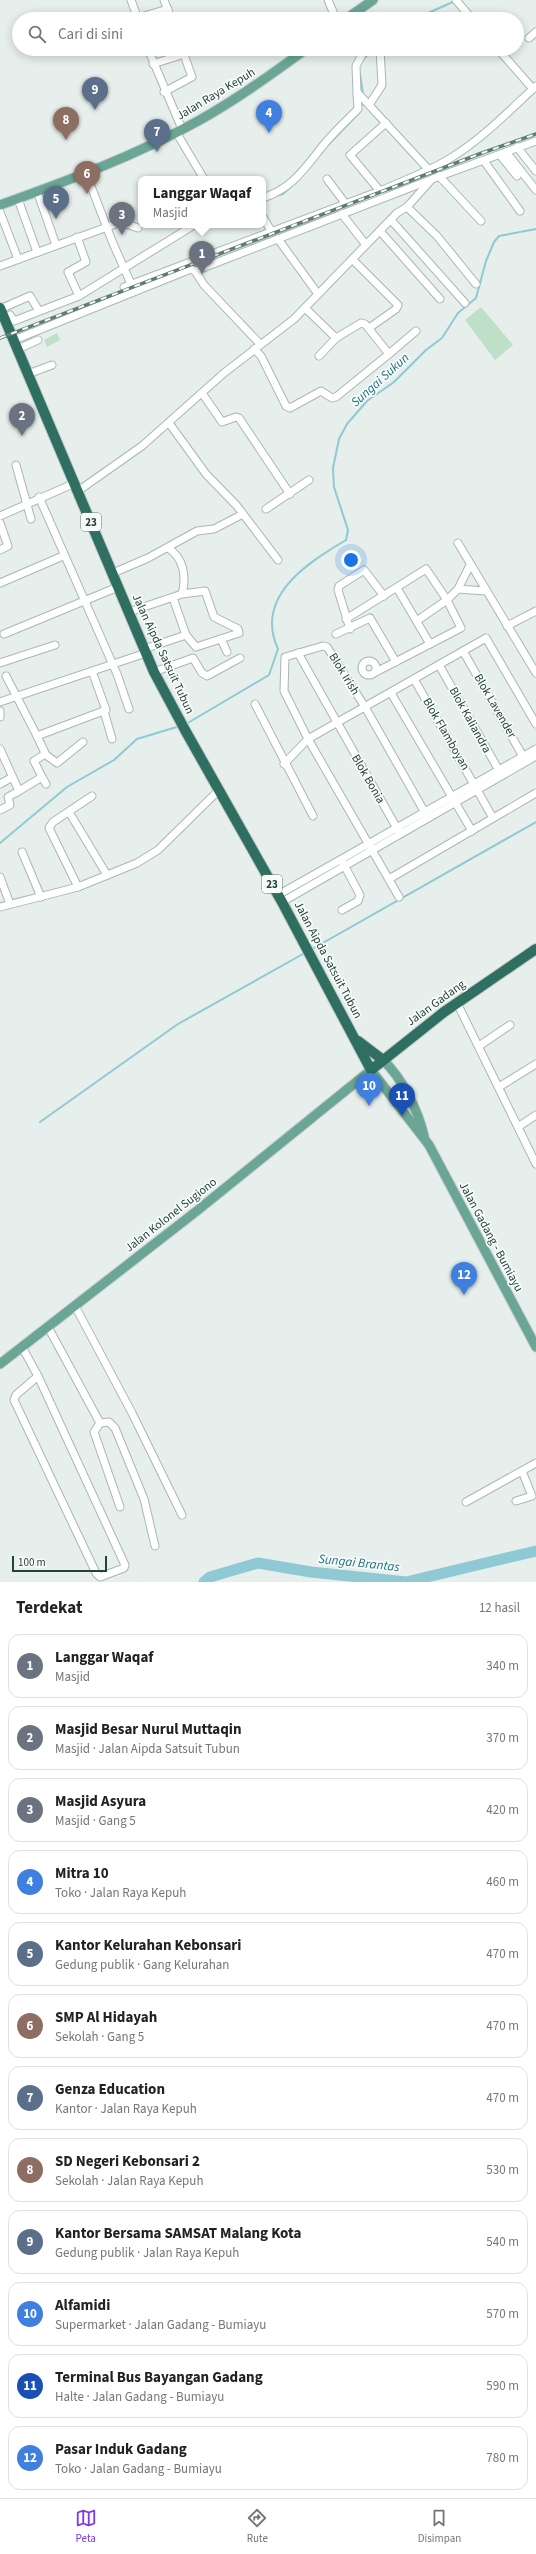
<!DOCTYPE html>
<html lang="id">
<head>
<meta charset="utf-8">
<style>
  :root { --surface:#fff; --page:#f6f6f6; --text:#222; --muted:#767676; --line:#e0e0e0; --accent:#7c3aed }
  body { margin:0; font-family:"Source Sans 3",sans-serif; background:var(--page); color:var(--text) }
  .scale { position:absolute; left:12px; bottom:10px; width:95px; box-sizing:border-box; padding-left:4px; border:2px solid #24423a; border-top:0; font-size:11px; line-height:14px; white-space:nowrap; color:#24423a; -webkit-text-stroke:3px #f7fbf9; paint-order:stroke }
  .you { position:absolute; left:351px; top:560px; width:14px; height:14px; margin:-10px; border:3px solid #fff; border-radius:50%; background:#1a73e8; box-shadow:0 0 0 6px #1a73e833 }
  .badge { display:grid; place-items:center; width:26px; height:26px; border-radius:50%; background:var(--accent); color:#fff; font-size:13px; font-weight:700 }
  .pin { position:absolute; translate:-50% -33px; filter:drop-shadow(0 1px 2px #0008) }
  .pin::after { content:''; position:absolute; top:21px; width:14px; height:12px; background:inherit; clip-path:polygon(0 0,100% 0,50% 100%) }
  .popup { position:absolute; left:138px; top:176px; width:128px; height:52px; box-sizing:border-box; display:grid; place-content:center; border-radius:8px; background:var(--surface); filter:drop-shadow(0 1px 3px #0005); font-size:13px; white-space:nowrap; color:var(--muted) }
  .popup b { font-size:15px; color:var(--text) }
  .popup::after { content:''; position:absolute; left:50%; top:100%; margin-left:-8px; border:8px solid transparent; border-top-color:var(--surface) }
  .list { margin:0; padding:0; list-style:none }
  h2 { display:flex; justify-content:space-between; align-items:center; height:52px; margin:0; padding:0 16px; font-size:17px }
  h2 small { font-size:13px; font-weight:400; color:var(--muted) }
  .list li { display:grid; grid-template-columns:26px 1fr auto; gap:12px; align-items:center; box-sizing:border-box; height:64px; margin:0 8px 8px; padding:0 8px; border:1px solid var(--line); border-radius:12px }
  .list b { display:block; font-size:15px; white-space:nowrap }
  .list p { margin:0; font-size:13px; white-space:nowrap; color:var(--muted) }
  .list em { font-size:13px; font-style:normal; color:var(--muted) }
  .icon { flex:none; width:22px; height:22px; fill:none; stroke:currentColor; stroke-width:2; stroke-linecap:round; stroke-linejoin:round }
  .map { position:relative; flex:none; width:536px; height:1582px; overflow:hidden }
  .search { position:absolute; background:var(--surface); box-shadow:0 2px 10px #0003; left:12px; right:12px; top:12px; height:44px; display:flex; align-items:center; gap:10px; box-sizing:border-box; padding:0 14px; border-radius:22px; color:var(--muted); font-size:15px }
  .sheet { height:916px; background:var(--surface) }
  nav { display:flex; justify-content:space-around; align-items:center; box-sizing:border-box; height:56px; border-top:1px solid var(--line); background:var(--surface); font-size:11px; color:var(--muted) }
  nav a { display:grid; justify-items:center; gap:2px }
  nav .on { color:var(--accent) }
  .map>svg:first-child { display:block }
</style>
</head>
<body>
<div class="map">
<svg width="536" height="1582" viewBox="0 0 536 1582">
  <rect width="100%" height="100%" fill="#e6efeb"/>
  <!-- green -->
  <g fill="#bfe0c8">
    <path d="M481 307 513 345 495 360 465 320Z"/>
    <path d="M57 333 60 340 47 347 44 340Z"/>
  </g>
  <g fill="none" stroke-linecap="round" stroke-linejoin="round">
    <!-- stream -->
    <g stroke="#8ec9d4" stroke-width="2">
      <path d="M415 19 455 1"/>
      <path d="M363 59 374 49"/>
      <path d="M360 74 363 95"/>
      <path d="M328 145 359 113 363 102"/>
      <path d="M276 196 283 194 299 179"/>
      <path d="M186 724 269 675 278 649C254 597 307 563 346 540L348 530 334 487 333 468 339 439 347 424 367 401 394 382 426 350 442 338 458 313 476 298 486 261 494 242 499 236 536 229"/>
      <path d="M0 843 67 787 114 760 137 739 180 726"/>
      <path d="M314 948 536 822"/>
      <path d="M40 1122 178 1024 303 954"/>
    </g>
    <!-- river -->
    <path stroke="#8ec9d4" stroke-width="11" d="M204 1582 210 1577 258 1563 311 1572 406 1582 536 1551"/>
    <defs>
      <g id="minor">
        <path d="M131 0 138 19"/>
        <path d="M164 0 171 19"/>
        <path d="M328 0 336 19"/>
        <path d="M456 0 472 19"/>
        <path d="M137 18 168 9"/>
        <path d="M529 38 536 32"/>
        <path d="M148 49 182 129"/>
        <path d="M365 49 356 66 357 92 429 170"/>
        <path d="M498 49 533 89"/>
        <path d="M153 64 184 54"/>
        <path d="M164 92 192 77 182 49"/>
        <path d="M369 105 382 85 380 49"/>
        <path d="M386 123 350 155 380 191C403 181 427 172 449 159 481 140 509 111 536 86"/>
        <path d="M176 132 204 179"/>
        <path d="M517 147 536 171"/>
        <path d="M506 152 536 190"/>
        <path d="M500 155 517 176"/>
        <path d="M484 161 520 211"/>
        <path d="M86 173 112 241 131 284"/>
        <path d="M439 176 481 221"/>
        <path d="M327 179 345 203"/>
        <path d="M37 191 56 245"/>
        <path d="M263 198C295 187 305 167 326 142 336 130 347 120 358 109L357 93"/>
        <path d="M18 199 37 252"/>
        <path d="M407 207 437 236 476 284"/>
        <path d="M0 212 18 259"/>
        <path d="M342 214 366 245"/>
        <path d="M263 217 271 231"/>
        <path d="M391 220 465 303"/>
        <path d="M380 231 440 299"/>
        <path d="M77 237 86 262 68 272 79 296"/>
        <path d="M278 239 318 294"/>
        <path d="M353 260 398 305 396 309 369 328"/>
        <path d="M0 266 121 222 138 228"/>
        <path d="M195 271 204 285 260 344"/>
        <path d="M124 287 380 191"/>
        <path d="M305 308 336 338 361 323 365 324 389 354 416 331"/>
        <path d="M0 309 30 296 39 311"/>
        <path d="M5 318 10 315 14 321 79 296 194 225"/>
        <path d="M14 340 191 269 195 271 430 180"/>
        <path d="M18 349 38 340"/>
        <path d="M254 349 261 356 286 406 290 408 321 391 332 398 336 397 389 354"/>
        <path d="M319 356 336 338"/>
        <path d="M28 374 52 365"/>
        <path d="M202 393 222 422 236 417 239 418 290 494"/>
        <path d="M169 423 206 474 237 506 278 560"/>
        <path d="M16 465 31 519"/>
        <path d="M78 491 142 446 224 373 294 319 397 213 407 207 432 179 536 141"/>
        <path d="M39 497 117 674 129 709"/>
        <path d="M266 509 309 480"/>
        <path d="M0 516 75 483"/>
        <path d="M0 523 8 546 0 550"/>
        <path d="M458 543 536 673"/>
        <path d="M113 573 148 558 197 531 214 529 243 514"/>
        <path d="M0 583 63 556"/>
        <path d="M397 588 430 644"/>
        <path d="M458 589 470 565"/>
        <path d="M173 598 186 635 196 647 239 633 238 629 214 617 205 591 182 594"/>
        <path d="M129 612 182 594C187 576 183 557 168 548"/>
        <path d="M346 619 426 569 447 600 418 620"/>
        <path d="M507 626 536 611"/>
        <path d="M350 629 338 590 339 586 364 570 384 596"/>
        <path d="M4 634 118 587"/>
        <path d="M336 634 370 618 396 662"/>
        <path d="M221 639 227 652"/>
        <path d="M144 649 186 635"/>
        <path d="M463 651 525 760"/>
        <path d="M298 653 399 832"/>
        <circle cx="369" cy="668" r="7"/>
        <path d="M0 663 55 645"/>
        <path d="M439 665 501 774"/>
        <path d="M154 672 193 658 202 673 207 676 240 658"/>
        <path d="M374 673 461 628 447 600 458 589 486 591"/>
        <path d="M6 676 37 736 106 710 92 671"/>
        <path d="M414 679 493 818"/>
        <path d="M391 693 472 831"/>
        <path d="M0 702 146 653"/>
        <path d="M255 704 313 816"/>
        <path d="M0 711V717"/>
        <path d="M104 711 112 739"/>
        <path d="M37 736 46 755 57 763 83 742"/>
        <path d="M0 749 19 791 8 797 10 805 0 810"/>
        <path d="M284 764 308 739 486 638 536 724"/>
        <path d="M42 777 34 761 45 754"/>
        <path d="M0 784 11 778"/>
        <path d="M19 791 42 777 46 784"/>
        <path d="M69 812 107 875"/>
        <path d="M22 852 41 897"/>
        <path d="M0 877 10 904"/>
        <path d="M389 879 536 793"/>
        <path d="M78 887 49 828 53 822 92 796"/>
        <path d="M278 895 536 749"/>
        <path d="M399 897 308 739 284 691 285 657 323 646 327 647 365 707 428 818"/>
        <path d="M282 902 536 756"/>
        <path d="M0 907 78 887 137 863 158 850 219 790"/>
        <path d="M342 910 358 901 360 895 343 863"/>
        <path d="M457 1003 536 1164"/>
        <path d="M479 1046 510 1025"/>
        <path d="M499 1087 536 1064"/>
        <path d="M518 1127 536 1115"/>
        <path d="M75 1306 132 1413 182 1515"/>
        <path d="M48 1327 100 1423 109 1422 115 1428 144 1499 155 1546"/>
        <path d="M22 1347 38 1376 125 1565 124 1568 100 1577 96 1573 14 1400 16 1395 38 1376"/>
        <path d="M100 1423 94 1432 120 1507"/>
        <path d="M516 1501 532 1496 522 1471"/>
        <path d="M466 1502 536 1463"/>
      </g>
      <g id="major">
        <path d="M346 19 373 0"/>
        <path d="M0 205C67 181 135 156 198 121 236 100 271 75 306 49"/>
        <path d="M383 1060C402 1078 418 1110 424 1136"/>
        <path d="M0 1364 198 1210 371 1070 429 1145 536 1347"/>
      </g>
      <g id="highway">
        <path d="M0 308 154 672 185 730 282 902 371 1070 444 1012 536 949"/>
        <path d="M358 1041 383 1060"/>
      </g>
    </defs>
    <!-- minor casing -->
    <use href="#minor" stroke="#a8b8b2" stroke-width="9"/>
    <!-- major casing -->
    <use href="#major" stroke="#c2cac8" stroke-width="11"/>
    <!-- highway casing -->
    <use href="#highway" stroke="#c2cac8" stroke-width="12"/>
    <!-- minor -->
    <use href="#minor" stroke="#fff" stroke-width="7"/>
    <!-- major -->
    <use href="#major" stroke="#6aa596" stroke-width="9"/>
    <!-- highway -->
    <use href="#highway" stroke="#2f6f62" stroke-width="10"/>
    <defs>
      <path id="rail" d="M0 338 482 153 536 134"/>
    </defs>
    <!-- rail casing -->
    <use href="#rail" stroke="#5f7d75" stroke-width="3.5"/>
    <!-- rail -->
    <use href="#rail" stroke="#f7fbf9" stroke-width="2" stroke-dasharray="6" stroke-linecap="butt"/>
  </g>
  <g text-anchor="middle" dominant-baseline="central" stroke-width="3.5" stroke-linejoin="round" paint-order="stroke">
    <!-- shield labels -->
    <g fill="#f7fbf9" stroke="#637a73" stroke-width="1">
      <rect x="81" y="513" width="20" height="18" rx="3"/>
      <rect x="262" y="875" width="20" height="18" rx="3"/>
    </g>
    <g font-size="11" font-weight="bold" fill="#24423a">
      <text x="91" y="522">23</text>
      <text x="272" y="884">23</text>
    </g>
    <!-- street labels -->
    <g font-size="12" fill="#24423a" stroke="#f7fbf9">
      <text transform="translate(216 94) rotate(-31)">Jalan Raya Kepuh</text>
      <text transform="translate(163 654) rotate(65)">Jalan Aipda Satsuit Tubun</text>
      <text transform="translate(344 674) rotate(58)">Blok Irish</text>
      <text transform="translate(495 706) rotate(60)">Blok Lavender</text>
      <text transform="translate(470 720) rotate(61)">Blok Kaliandra</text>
      <text transform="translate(446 734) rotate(60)">Blok Flamboyan</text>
      <text transform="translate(368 779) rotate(60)">Blok Bonia</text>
      <text transform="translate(328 960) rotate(62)">Jalan Aipda Satsuit Tubun</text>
      <text transform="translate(436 1003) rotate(-36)">Jalan Gadang</text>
      <text transform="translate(171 1215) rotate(-38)">Jalan Kolonel Sugiono</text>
      <text transform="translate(491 1237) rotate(62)">Jalan Gadang - Bumiayu</text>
    </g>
    <!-- water labels -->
    <g font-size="13" font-style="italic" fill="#1c6f80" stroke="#f7fbf9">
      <text transform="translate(380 380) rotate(-42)">Sungai Sukun</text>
      <text transform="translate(359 1563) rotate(6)">Sungai Brantas</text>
    </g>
  </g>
</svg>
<div class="scale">100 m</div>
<div class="you"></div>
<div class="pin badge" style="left:202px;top:274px;background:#6b7280">1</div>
<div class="popup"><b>Langgar Waqaf</b>Masjid</div>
<div class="pin badge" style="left:22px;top:436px;background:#6b7280">2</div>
<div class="pin badge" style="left:122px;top:235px;background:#6b7280">3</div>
<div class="pin badge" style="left:269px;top:133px;background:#3f7fe0">4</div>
<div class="pin badge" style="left:56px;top:219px;background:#5c6f8a">5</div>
<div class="pin badge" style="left:87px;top:194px;background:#8d6e63">6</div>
<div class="pin badge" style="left:157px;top:152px;background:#5c6f8a">7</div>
<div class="pin badge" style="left:66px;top:140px;background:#8d6e63">8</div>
<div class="pin badge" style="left:95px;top:110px;background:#5c6f8a">9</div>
<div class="pin badge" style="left:369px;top:1106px;background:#3f7fe0">10</div>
<div class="pin badge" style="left:402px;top:1116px;background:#1a4fb4">11</div>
<div class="pin badge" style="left:464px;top:1295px;background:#3f7fe0">12</div>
<div class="search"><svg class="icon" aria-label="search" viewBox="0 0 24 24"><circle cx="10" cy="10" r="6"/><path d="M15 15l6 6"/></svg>Cari di sini</div>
</div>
<section class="sheet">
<h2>Terdekat<small>12 hasil</small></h2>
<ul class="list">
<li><span class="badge" style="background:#6b7280">1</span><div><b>Langgar Waqaf</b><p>Masjid</p></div><em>340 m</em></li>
<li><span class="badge" style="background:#6b7280">2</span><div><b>Masjid Besar Nurul Muttaqin</b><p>Masjid · Jalan Aipda Satsuit Tubun</p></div><em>370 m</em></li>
<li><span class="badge" style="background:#6b7280">3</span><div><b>Masjid Asyura</b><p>Masjid · Gang 5</p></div><em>420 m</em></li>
<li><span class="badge" style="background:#3f7fe0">4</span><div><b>Mitra 10</b><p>Toko · Jalan Raya Kepuh</p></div><em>460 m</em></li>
<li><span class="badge" style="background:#5c6f8a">5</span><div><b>Kantor Kelurahan Kebonsari</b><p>Gedung publik · Gang Kelurahan</p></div><em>470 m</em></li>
<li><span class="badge" style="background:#8d6e63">6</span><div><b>SMP Al Hidayah</b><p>Sekolah · Gang 5</p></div><em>470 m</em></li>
<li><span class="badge" style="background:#5c6f8a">7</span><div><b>Genza Education</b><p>Kantor · Jalan Raya Kepuh</p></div><em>470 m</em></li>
<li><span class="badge" style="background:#8d6e63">8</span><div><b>SD Negeri Kebonsari 2</b><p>Sekolah · Jalan Raya Kepuh</p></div><em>530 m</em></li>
<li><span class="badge" style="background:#5c6f8a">9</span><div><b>Kantor Bersama SAMSAT Malang Kota</b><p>Gedung publik · Jalan Raya Kepuh</p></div><em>540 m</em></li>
<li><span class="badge" style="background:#3f7fe0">10</span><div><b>Alfamidi</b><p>Supermarket · Jalan Gadang - Bumiayu</p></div><em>570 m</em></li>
<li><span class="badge" style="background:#1a4fb4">11</span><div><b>Terminal Bus Bayangan Gadang</b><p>Halte · Jalan Gadang - Bumiayu</p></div><em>590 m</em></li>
<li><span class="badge" style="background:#3f7fe0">12</span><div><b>Pasar Induk Gadang</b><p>Toko · Jalan Gadang - Bumiayu</p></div><em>780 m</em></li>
</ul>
</section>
<nav>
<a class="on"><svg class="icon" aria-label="map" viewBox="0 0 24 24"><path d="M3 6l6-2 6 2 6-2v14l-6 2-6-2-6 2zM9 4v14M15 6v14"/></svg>Peta</a>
<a><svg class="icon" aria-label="directions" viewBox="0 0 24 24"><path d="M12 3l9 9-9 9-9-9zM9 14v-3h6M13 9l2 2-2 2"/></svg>Rute</a>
<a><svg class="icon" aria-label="saved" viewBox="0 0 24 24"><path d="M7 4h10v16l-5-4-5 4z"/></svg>Disimpan</a>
</nav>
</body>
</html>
